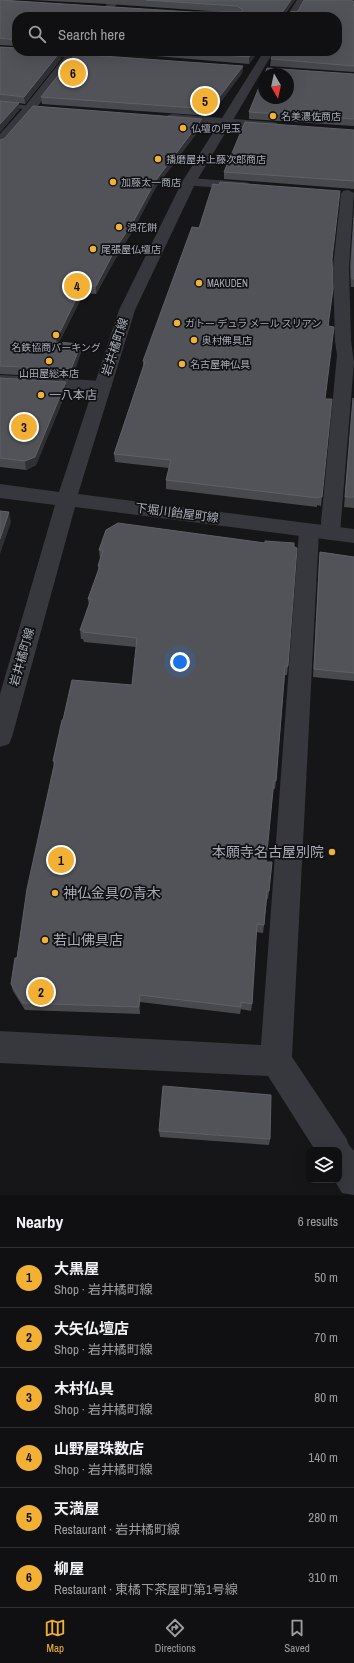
<!DOCTYPE html>
<html lang="en">
<head>
<meta charset="utf-8">
<style>
  :root { --surface:#101012; --page:#19191b; --text:#f1f3f6; --muted:#9c9d9f; --line:#303032; --accent:#f2b134 }
  body { margin:0; font-family:"Archivo Narrow","Noto Sans JP",sans-serif; background:var(--page); color:var(--text) }
  .controls { position:absolute; right:12px; bottom:12px; display:grid; overflow:hidden; border-radius:8px; box-shadow:0 4px 16px #0002 }
  .controls button { width:36px; height:36px; display:grid; place-items:center; padding:0; border:0; border-bottom:1px solid var(--line); background:var(--surface); color:var(--text); font:20px sans-serif }
  .compass { position:absolute; left:258px; top:68px; width:36px; height:36px; border-radius:50%; background:var(--surface); box-shadow:0 4px 16px #0002; rotate:171deg }
  .you { position:absolute; left:180px; top:662px; width:14px; height:14px; margin:-10px; border:3px solid #fff; border-radius:50%; background:#1a73e8; box-shadow:0 0 0 6px #1a73e833 }
  .badge { display:grid; place-items:center; width:26px; height:26px; border-radius:50%; background:var(--accent); color:#111; font-size:13px; font-weight:700 }
  .pin { position:absolute; translate:-50% -50%; border:2px solid #fff; box-shadow:0 1px 4px #0006 }
  .list { margin:0; padding:0; list-style:none }
  h2 { display:flex; justify-content:space-between; align-items:center; height:52px; margin:0; padding:0 16px; font-size:17px }
  h2 small { font-size:13px; font-weight:400; color:var(--muted) }
  .list li { display:grid; grid-template-columns:26px 1fr auto; gap:12px; align-items:center; box-sizing:border-box; height:60px; padding:0 16px; border-top:1px solid var(--line) }
  .list b { display:block; font-size:15px; white-space:nowrap }
  .list p { margin:0; font-size:13px; white-space:nowrap; color:var(--muted) }
  .list em { font-size:13px; font-style:normal; color:var(--muted) }
  .icon { flex:none; width:22px; height:22px; fill:none; stroke:currentColor; stroke-width:2; stroke-linecap:round; stroke-linejoin:round }
  .map { position:relative; flex:none; width:354px; height:1195px; overflow:hidden }
  .search { position:absolute; background:var(--surface); box-shadow:0 4px 16px #0002; left:12px; right:12px; top:12px; height:44px; display:flex; align-items:center; gap:10px; box-sizing:border-box; padding:0 14px; border-radius:16px; color:var(--muted); font-size:15px }
  .sheet { height:412px; background:var(--surface) }
  nav { display:flex; justify-content:space-around; align-items:center; box-sizing:border-box; height:56px; border-top:1px solid var(--line); background:var(--surface); font-size:11px; color:var(--muted) }
  nav a { display:grid; justify-items:center; gap:2px }
  nav .on { color:var(--accent) }
  .map>svg:first-child { display:block }
</style>
</head>
<body>
<div class="map">
<svg width="354" height="1195" viewBox="0 0 354 1195">
  <rect width="100%" height="100%" fill="#161618"/>
  <g fill="none" stroke-linecap="round" stroke-linejoin="round">
    <!-- service -->
    <path fill="#37383d" fill-rule="evenodd" d="M0 102 30 106 34 108 30 110 0 106Z"/>
    <!-- minor -->
    <g fill="#37383d" fill-rule="evenodd">
      <path d="M110 0H120L107 17H97Z"/>
      <path d="M69 51H80L34 111 4 145 0 146V134L26 105Z"/>
      <path d="M172 114 273 122 277 123 279 126 277 129 273 130 168 121 166 118 168 115Z"/>
      <path d="M189 178 244 182 249 183 251 186 249 189 244 190 184 185 182 182 184 179Z"/>
      <path d="M348 190 354 193 349 267 351 341 354 362 340 533 337 538 330 540 323 538 320 533 337 355 335 341 333 267 341 194 343 191Z"/>
      <path d="M0 375 103 381 109 382 112 386 109 390 103 391 0 385Z"/>
      <path d="M309 524 316 526 319 531 292 1057 346 1138 349 1145 354 1151V1195L342 1193 334 1180H339V1150H315L268 1076 0 1063V1031L261 1045 299 531 302 526Z"/>
    </g>
    <!-- tertiary -->
    <g fill="#37383d" fill-rule="evenodd">
      <path d="M297 0H307L296 17H286Z"/>
      <path d="M18 51C31 51 102 49 108 57L103 60 23 54Z"/>
      <path d="M264 51H274L196 182 135 310 78 494 354 529V543L75 507 12 737 9 744 0 747V694L55 505 0 498V484L59 492 119 310 182 182Z"/>
    </g>
  </g>
  <!-- wall -->
  <g fill="#47494d">
    <path d="M0 0 193 12H224L108 4 32 0H295L283 17H17V46L0 45Z"/>
    <path d="M354 2V72L270 66 271 59 298 11Z"/>
    <path d="M0 47 60 52 61 59 25 104 19 103V110L0 132Z"/>
    <path d="M97 51H258L249 64Z"/>
    <path d="M243 66 242 73 210 116 42 104 41 97Z"/>
    <path d="M354 74V126L249 119V112Z"/>
    <path d="M202 119V126L156 187 132 232 118 254 96 294 84 293 59 342 81 344V352L72 378 0 374V140Z"/>
    <path d="M354 130V189L224 179V172Z"/>
    <path d="M354 208V287H351L350 267Z"/>
    <path d="M332 259 325 399 322 497 321 506 317 505V507L166 489V480L169 468 115 462 114 454 143 366V361Z"/>
    <path d="M0 378 67 390 36 465 26 470 0 467Z"/>
    <path d="M353 398 354 399V508L344 507 352 409Z"/>
    <path d="M106 530 288 666 287 675H285L276 781 275 789H273L266 862 269 891 268 899H267L263 933 256 932 252 1004 251 1011 241 1009 240 1014 140 1002V1014L25 1010 13 991 11 984 17 958 54 766 53 761 63 720 132 685 136 647 84 642 83 639H81L80 630 89 606 88 599 98 570V566L100 559 99 550Z"/>
    <path d="M320 552 354 557V681L313 677 319 560Z"/>
    <path d="M159 1131 270 1139 269 1145 160 1137Z"/>
  </g>
  <!-- shaded-wall -->
  <g fill="#2f3033">
    <path d="M291 0H295L283 17H279Z"/>
    <path d="M254 51H258L249 64V57Z"/>
    <path d="M60 52 61 59 25 104 24 97Z"/>
    <path d="M243 66 242 73 210 116V109Z"/>
    <path d="M19 103V110L0 132V124Z"/>
    <path d="M202 119V126L156 187 132 232 118 254 96 294V286L117 246 156 180Z"/>
    <path d="M83 285 84 293 55 350V342Z"/>
    <path d="M81 344V352L72 378 71 369Z"/>
    <path d="M66 382 67 390 36 465 26 470 25 461Z"/>
    <path d="M9 512 11 522 0 554V539Z"/>
    <path d="M140 995V1014L139 1007Z"/>
  </g>
  <!-- building -->
  <g fill="#525359" stroke="#5f6168">
    <path d="M0 0 193 12H242V9L237 6 146 0H291L279 17H17V41L16 40 0 38Z"/>
    <path d="M304 0H352L354 2V66L271 59 274 51H337V17H288L290 12 298 11Z"/>
    <path d="M0 47 17 48V51H46L60 52 24 97 0 94Z"/>
    <path d="M175 51H254L249 57Z"/>
    <path d="M75 54 243 66 210 109 41 97Z"/>
    <path d="M267 68 354 74V119L249 112 264 75V98H288V74H265Z"/>
    <path d="M0 101 19 103 0 124Z"/>
    <path d="M33 106 202 119 156 180 132 224 117 246 96 286 83 285 55 342 81 344 71 369 0 366V140L4 139Z"/>
    <path d="M245 122 354 130V181L224 172Z"/>
    <path d="M220 182 340 191 332 259 333 289 328 326 334 327 325 399H332L322 497H319L318 498 166 480 171 460 114 454 145 362 143 361 192 227 199 228 213 184 219 185Z"/>
    <path d="M354 218V279H352V259Z"/>
    <path d="M0 378 66 382 35 457 25 461 0 458Z"/>
    <path d="M353 398 354 399V497H345Z"/>
    <path d="M0 511 9 512 0 539Z"/>
    <path d="M118 523 265 543V541L294 543V547L297 548 288 666H285L276 781 274 780 266 862H272L269 891H267L264 925 257 924 252 1004 241 1002V1007L140 995 139 1007 23 1003 11 984 15 958H17L27 889 55 761H53L62 720H63L72 680 132 685 137 638 83 632 84 630H80L91 599H88L100 566H98L103 550H99L106 530Z"/>
    <path d="M320 552 354 557V673L314 669Z"/>
    <path d="M163 1086 271 1095 270 1139 159 1131Z"/>
  </g>
  <!-- markers -->
  <g fill="#f2b134" stroke="#111113" stroke-width="1.5">
    <circle cx="273" cy="116" r="4"/>
    <circle cx="183" cy="128" r="4"/>
    <circle cx="158" cy="159" r="4"/>
    <circle cx="113" cy="182" r="4"/>
    <circle cx="119" cy="227" r="4"/>
    <circle cx="93" cy="249" r="4"/>
    <circle cx="199" cy="283" r="4"/>
    <circle cx="177" cy="323" r="4"/>
    <circle cx="56" cy="335" r="4"/>
    <circle cx="194" cy="340" r="4"/>
    <circle cx="49" cy="361" r="4"/>
    <circle cx="182" cy="364" r="4"/>
    <circle cx="41" cy="395" r="4"/>
    <circle cx="332" cy="852" r="4"/>
    <circle cx="55" cy="893" r="4"/>
    <circle cx="45" cy="940" r="4"/>
  </g>
  <g text-anchor="middle" dominant-baseline="central" stroke-width="3.5" stroke-linejoin="round" paint-order="stroke">
    <!-- far-poi labels -->
    <g font-size="10" fill="#a8adb8" stroke="#111113" text-anchor="start">
      <text x="281" y="116">名美濃佐商店</text>
      <text x="191" y="128">仏壇の児玉</text>
      <text x="166" y="159">播磨屋井上藤次郎商店</text>
      <text x="121" y="182">加藤太一商店</text>
      <text x="127" y="227">浪花餅</text>
      <text x="101" y="249">尾張屋仏壇店</text>
      <text x="207" y="283">MAKUDEN</text>
      <text x="185" y="323">ガトー デュラ メール スリアン</text>
      <text x="202" y="340">奥村佛具店</text>
      <text x="56" y="347" text-anchor="middle">名鉄協商パーキング</text>
      <text x="190" y="364">名古屋神仏具</text>
      <text x="49" y="373" text-anchor="middle">山田屋総本店</text>
    </g>
    <!-- street labels -->
    <g font-size="12" fill="#a8adb8" stroke="#111113">
      <text transform="translate(115 347) rotate(-72)">岩井橘町線</text>
      <text transform="translate(177 513) rotate(7)">下堀川飴屋町線</text>
      <text transform="translate(22 657) rotate(-74)">岩井橘町線</text>
    </g>
    <!-- poi labels -->
    <g font-size="12" fill="#a8adb8" stroke="#111113" text-anchor="start">
      <text x="49" y="395">一八本店</text>
    </g>
    <!-- near-poi labels -->
    <g font-size="14" fill="#a8adb8" stroke="#111113" text-anchor="start">
      <text x="324" y="852" text-anchor="end">本願寺名古屋別院</text>
      <text x="63" y="893">神仏金具の青木</text>
      <text x="53" y="940">若山佛具店</text>
    </g>
  </g>
</svg>
<div class="controls">
<button><svg class="icon" aria-label="layers" viewBox="0 0 24 24"><path d="M12 4l9 5-9 5-9-5zM3 14l9 5 9-5"/></svg></button>
</div>
<svg class="compass" viewBox="-18 -18 36 36"><path d="M0-13l5 13h-10z" fill="#e53935"/><path d="M0 13l5-13h-10z" fill="#9c9d9f"/></svg>
<div class="you"></div>
<div class="pin badge" style="left:61px;top:860px">1</div>
<div class="pin badge" style="left:41px;top:992px">2</div>
<div class="pin badge" style="left:24px;top:427px">3</div>
<div class="pin badge" style="left:77px;top:286px">4</div>
<div class="pin badge" style="left:205px;top:101px">5</div>
<div class="pin badge" style="left:73px;top:73px">6</div>
<div class="search"><svg class="icon" aria-label="search" viewBox="0 0 24 24"><circle cx="10" cy="10" r="6"/><path d="M15 15l6 6"/></svg>Search here</div>
</div>
<section class="sheet">
<h2>Nearby<small>6 results</small></h2>
<ul class="list">
<li><span class="badge">1</span><div><b>大黒屋</b><p>Shop · 岩井橘町線</p></div><em>50 m</em></li>
<li><span class="badge">2</span><div><b>大矢仏壇店</b><p>Shop · 岩井橘町線</p></div><em>70 m</em></li>
<li><span class="badge">3</span><div><b>木村仏具</b><p>Shop · 岩井橘町線</p></div><em>80 m</em></li>
<li><span class="badge">4</span><div><b>山野屋珠数店</b><p>Shop · 岩井橘町線</p></div><em>140 m</em></li>
<li><span class="badge">5</span><div><b>天満屋</b><p>Restaurant · 岩井橘町線</p></div><em>280 m</em></li>
<li><span class="badge">6</span><div><b>柳屋</b><p>Restaurant · 東橘下茶屋町第1号線</p></div><em>310 m</em></li>
</ul>
</section>
<nav>
<a class="on"><svg class="icon" aria-label="map" viewBox="0 0 24 24"><path d="M3 6l6-2 6 2 6-2v14l-6 2-6-2-6 2zM9 4v14M15 6v14"/></svg>Map</a>
<a><svg class="icon" aria-label="directions" viewBox="0 0 24 24"><path d="M12 3l9 9-9 9-9-9zM9 14v-3h6M13 9l2 2-2 2"/></svg>Directions</a>
<a><svg class="icon" aria-label="saved" viewBox="0 0 24 24"><path d="M7 4h10v16l-5-4-5 4z"/></svg>Saved</a>
</nav>
</body>
</html>
